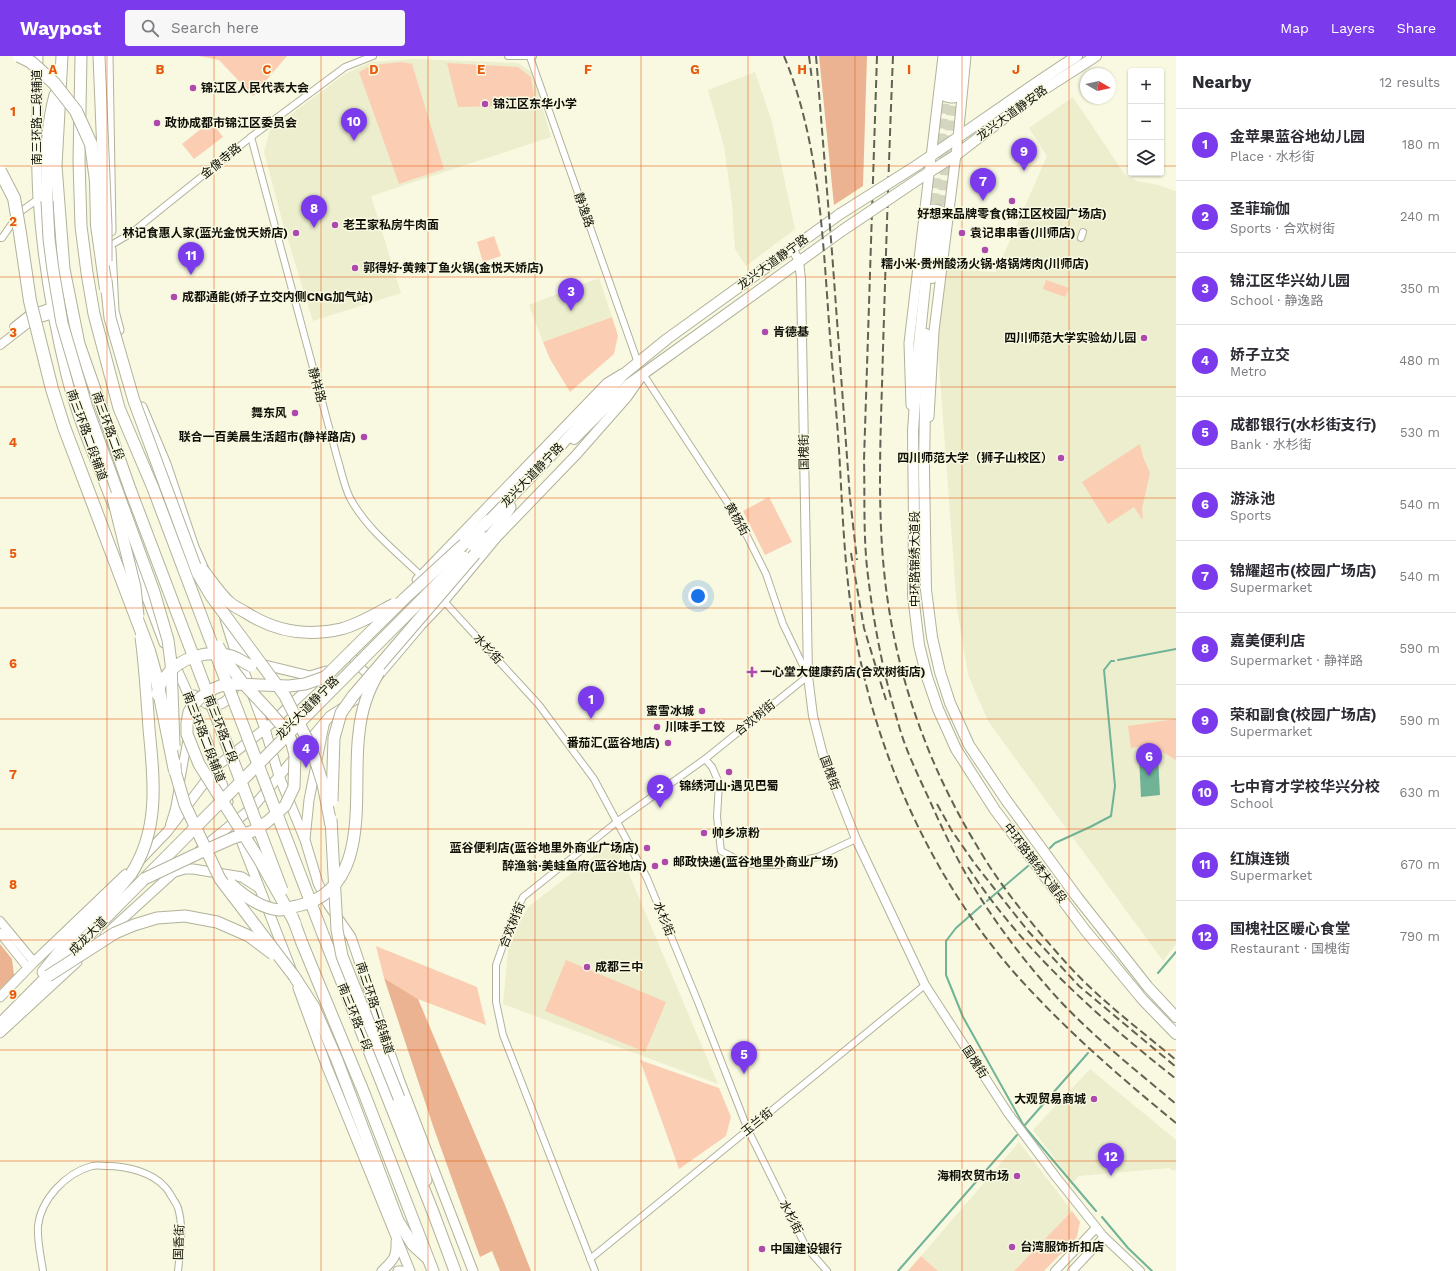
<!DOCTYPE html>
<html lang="en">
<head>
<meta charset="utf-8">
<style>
  :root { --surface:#fff; --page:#f7f7f7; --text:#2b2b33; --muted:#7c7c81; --line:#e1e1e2; --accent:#7c3aed }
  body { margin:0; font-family:"Work Sans","Noto Sans SC",sans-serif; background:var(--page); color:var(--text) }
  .controls { position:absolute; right:12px; top:12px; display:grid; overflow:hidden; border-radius:4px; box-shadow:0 1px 3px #0004 }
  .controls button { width:36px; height:36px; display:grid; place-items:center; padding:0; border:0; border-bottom:1px solid var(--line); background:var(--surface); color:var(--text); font:20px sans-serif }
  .compass { position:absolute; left:1080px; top:12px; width:36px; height:36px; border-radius:50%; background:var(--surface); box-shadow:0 1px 3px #0004; rotate:99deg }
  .you { position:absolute; left:698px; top:540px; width:14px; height:14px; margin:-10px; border:3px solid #fff; border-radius:50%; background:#1a73e8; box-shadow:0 0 0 6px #1a73e833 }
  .badge { display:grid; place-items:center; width:26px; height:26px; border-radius:50%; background:var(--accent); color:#fff; font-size:13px; font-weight:700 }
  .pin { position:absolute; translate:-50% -33px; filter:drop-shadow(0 1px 2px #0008) }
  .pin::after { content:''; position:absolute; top:21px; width:14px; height:12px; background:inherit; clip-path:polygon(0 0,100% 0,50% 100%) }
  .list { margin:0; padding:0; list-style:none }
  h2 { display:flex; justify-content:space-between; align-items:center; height:52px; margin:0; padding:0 16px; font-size:17px }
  h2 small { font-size:13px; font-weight:400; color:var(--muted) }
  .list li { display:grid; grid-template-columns:26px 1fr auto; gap:12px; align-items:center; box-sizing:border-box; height:72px; padding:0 16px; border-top:1px solid var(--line) }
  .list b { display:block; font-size:15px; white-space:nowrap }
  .list p { margin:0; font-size:13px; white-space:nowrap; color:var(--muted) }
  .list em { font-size:13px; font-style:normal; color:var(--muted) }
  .icon { flex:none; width:22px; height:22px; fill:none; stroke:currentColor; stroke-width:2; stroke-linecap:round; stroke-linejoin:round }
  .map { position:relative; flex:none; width:1176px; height:1215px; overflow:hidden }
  header { display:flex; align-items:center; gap:24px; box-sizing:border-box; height:56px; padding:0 20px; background:var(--accent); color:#fff }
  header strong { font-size:19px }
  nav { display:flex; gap:22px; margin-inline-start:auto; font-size:14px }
  .search { width:280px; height:36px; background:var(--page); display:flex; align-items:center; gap:10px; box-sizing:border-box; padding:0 14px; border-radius:4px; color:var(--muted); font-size:15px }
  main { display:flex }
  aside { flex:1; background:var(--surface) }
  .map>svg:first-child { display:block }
</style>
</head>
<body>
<header>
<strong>Waypost</strong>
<div class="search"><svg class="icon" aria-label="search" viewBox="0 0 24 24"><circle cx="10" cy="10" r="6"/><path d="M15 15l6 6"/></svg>Search here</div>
<nav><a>Map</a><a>Layers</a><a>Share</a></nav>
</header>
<main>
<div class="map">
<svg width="1176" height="1215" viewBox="0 0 1176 1215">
  <rect width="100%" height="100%" fill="#f8f9e0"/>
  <!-- built -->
  <g fill="#eceece">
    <path d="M415 3 518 7 532 16 551 81 371 140 401 237 313 265 283 168 264 96 270 74 345 18 371 6Z"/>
    <path d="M755 16 772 66 795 173 746 210 735 193 732 148 724 90 708 34Z"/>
    <path d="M1073 41 1125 119 1137 125 1158 129 1176 135V888L1163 905 988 665 968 619 957 553 937 280 946 213 996 216 1047 100 1029 72Z"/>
    <path d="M599 222 612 261 543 286 529 249Z"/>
    <path d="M606 791 620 797 718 1028 503 948 508 895 518 870 528 851Z"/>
    <path d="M1090 1013 1176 1084V1113L1174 1115 1169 1112 1079 1120 1073 1126 1033 1074Z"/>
    <path d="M1019 1086 1072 1155 1014 1215H938L921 1200Z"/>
  </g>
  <!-- green -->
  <g fill="#fbceb3">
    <path d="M199 0H287L253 40 219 4Z"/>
    <path d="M402 6 412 8 444 113 399 128 359 16 372 9Z"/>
    <path d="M447 7 518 11 531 21 534 41 521 50 458 51Z"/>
    <path d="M211 65 223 81 194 103 182 88Z"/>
    <path d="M494 180 501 200 483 206 477 186Z"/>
    <path d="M1046 224 1069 232 1065 241 1043 233Z"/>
    <path d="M612 261 618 280 614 298 570 336 550 303 543 286Z"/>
    <path d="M1140 388 1143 401 1150 417 1142 453 1143 462 1142 463 1134 451 1108 468 1082 426Z"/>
    <path d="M769 441 792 486 765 499 743 455Z"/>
    <path d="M1176 663V704L1151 689 1131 692 1128 670Z"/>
    <path d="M376 890 477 931 486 969 418 943 384 922Z"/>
    <path d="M566 904 666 946 645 996 545 955Z"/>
    <path d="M640 1004 719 1032 731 1061 726 1080 679 1113Z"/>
    <path d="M1072 1155 1080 1166 1077 1181 1044 1215H1014Z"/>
    <path d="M921 1200 938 1215H908Z"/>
  </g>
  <!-- forest -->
  <g fill="#ebb391">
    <path d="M819 0H867L863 130 834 149Z"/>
    <path d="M0 888 12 903 14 919 0 933Z"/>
    <path d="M384 922 418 943 505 1149 531 1215H500L492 1195 480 1201 433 1070Z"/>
  </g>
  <!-- water -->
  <path fill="#70b397" d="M1158 700 1160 739 1141 741 1139 701Z"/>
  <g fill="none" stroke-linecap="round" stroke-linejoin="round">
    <!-- stream -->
    <g stroke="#70b397" stroke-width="2">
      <path d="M1118 604 1176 593"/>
      <path d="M1050 792 1055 787 1090 771 1111 760 1115 730 1104 614 1111 605H1114"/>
      <path d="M987 845 1028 810"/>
      <path d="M981 850 956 872 946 885V919L963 961 1024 1070 1096 1155"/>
      <path d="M1158 917 1176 896"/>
      <path d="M1024 1070 1088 997"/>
      <path d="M1102 1161 1128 1192 1152 1215"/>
      <path d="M898 1215 1017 1079"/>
    </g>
    <!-- primary-tunnel -->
    <g stroke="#d5d6c0" stroke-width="10" stroke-dasharray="10 5" stroke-linecap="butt">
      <path d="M932 162 946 35"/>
      <path d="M940 164 954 35"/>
    </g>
    <defs>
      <g id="minor">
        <path d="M508 0H533"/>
        <path d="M530 1 638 307"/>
        <path d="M251 81 337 401C341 414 344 430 350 442 370 479 407 503 435 534"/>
        <path d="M0 182H2L20 156 38 143"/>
        <path d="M1081 182 1083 176"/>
        <path d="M111 189 130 178 251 81 345 11 373 0"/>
        <path d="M442 543 539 649 594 723 647 822 698 946 748 1074 806 1191 827 1215"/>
        <path d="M705 703 712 711 719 727 717 761 721 795 746 808 779 809 818 801 856 783"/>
        <path d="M590 1203 925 929"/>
        <path d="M43 1215C41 1200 37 1186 38 1170 41 1143 66 1117 92 1110 97 1109 102 1110 107 1110 126 1110 152 1116 165 1131 168 1134 170 1138 172 1141 174 1145 177 1148 178 1152 184 1172 180 1194 178 1215"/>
        <path d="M595 1215 503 979 496 946V909L513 861 523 841 618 765 705 703 808 620 783 568 766 518 739 464 643 318"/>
      </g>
      <g id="tertiary">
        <path d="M792 192 799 205 801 223 808 620 813 660 823 699 856 783 925 929 1008 1057 1056 1121 1104 1181 1140 1215"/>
        <path d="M14 271 29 259 52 251"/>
        <path d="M0 289 31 265 53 258"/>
        <path d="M352 592C348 604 365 615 373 623"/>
        <path d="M170 769 175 753 188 681"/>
        <path d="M0 865 34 906"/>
        <path d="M0 877 28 912"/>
        <path d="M1055 1215 1096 1172"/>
        <path d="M1072 1215 1104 1181"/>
      </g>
      <g id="secondary">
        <path d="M38 0C37 47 35 95 38 142 42 202 52 261 66 319 77 364 97 407 113 450"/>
        <path d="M108 0 111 175"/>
        <path d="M939 37C945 42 954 44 961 39"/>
        <path d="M925 155C934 151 942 153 947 161"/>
        <path d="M111 193 114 255 119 274"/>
        <path d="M911 349 909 287 943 0"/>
        <path d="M142 351 166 408 194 491 206 518"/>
        <path d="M929 361 934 275 958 82 966 0"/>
        <path d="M133 505 164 587"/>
        <path d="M417 524 607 327 622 318"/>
        <path d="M225 563 236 598 241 607 265 673 279 720 305 784 318 827 328 848 351 881 399 1023 473 1215"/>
        <path d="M235 582 246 600 252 606 310 620 326 615"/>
        <path d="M173 605C195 651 213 698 228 746"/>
        <path d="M194 639C198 642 205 648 210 649 220 651 230 644 233 635"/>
        <path d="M237 774 291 913"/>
        <path d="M305 783 309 744 324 669"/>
        <path d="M200 794 253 751 330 660 361 640 421 569 444 545 497 481 576 399 627 341 641 321"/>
        <path d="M141 803 167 776 217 710 265 673 316 625"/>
        <path d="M175 816 185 813H193L242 821 259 832"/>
        <path d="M105 879 184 807"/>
        <path d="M298 932 327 1011 410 1215"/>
        <path d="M0 941 34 906 126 818"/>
        <path d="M0 977 77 906"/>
        <path d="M382 1215C392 1205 397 1202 396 1186"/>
        <path d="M398 1215H401"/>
      </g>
      <g id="primary">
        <path d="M946 35 950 0"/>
        <path d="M954 35 958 0"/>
        <path d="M916 110C970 74 1022 35 1077 0"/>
        <path d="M920 122 956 99 1029 43 1096 0"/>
        <path d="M932 162 919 288 913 375 914 464 913 539 919 589 927 621 938 653 956 693 995 754 1085 874 1143 944 1176 978"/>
        <path d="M932 222 940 164"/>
        <path d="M926 278 924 415 926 534 932 581 940 616 950 647 969 689 1006 744 1077 841 1148 931 1176 961"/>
        <path d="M574 383 629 328 643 318 843 174"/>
        <path d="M484 470 563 387 624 318 667 283 840 158"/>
        <path d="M471 494 483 481"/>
      </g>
      <g id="trunk">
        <path d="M62 0 56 110 64 213 79 288 130 433"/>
        <path d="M81 0 79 105 81 170 87 217 94 258 119 352 153 432"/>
        <path d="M47 145C47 106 45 76 55 39"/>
        <path d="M464 488 489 464"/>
        <path d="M475 498 496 473 510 451"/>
        <path d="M324 881 433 1156 455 1215"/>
        <path d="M302 887 364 1037 433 1215"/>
        <path d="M43 916 75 876 112 841 131 818"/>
        <path d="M294 920 314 951 337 1004 398 1165 413 1189 426 1201"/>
        <path d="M0 968 175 792"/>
        <path d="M399 1042 418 1095 426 1124"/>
      </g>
    </defs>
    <!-- minor casing -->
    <use href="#minor" stroke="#b2b29b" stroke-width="8"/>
    <!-- tertiary casing -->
    <use href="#tertiary" stroke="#b2b29b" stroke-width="10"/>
    <!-- secondary casing -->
    <use href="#secondary" stroke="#b2b29b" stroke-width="11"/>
    <!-- primary casing -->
    <use href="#primary" stroke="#b2b29b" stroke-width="12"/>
    <!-- trunk casing -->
    <use href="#trunk" stroke="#b2b29b" stroke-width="13"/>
    <!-- minor -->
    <use href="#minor" stroke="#fff" stroke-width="6"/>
    <!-- tertiary -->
    <use href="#tertiary" stroke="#fff" stroke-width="8"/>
    <!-- secondary -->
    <use href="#secondary" stroke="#fff" stroke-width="9"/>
    <!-- primary -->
    <use href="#primary" stroke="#fff" stroke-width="10"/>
    <!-- trunk -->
    <use href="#trunk" stroke="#fff" stroke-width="11"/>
    <!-- rail -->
    <g stroke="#616254" stroke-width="2" stroke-dasharray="8 4" stroke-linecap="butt">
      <path d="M784 0C822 92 823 195 831 293 834 332 838 372 840 411 843 465 845 518 854 571 875 698 933 826 1019 922 1067 975 1121 1022 1176 1067"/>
      <path d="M809 0 812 24"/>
      <path d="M816 0 832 196 850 442 857 504"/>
      <path d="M877 0 864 404C865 442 863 481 868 520 874 570 884 621 899 670 906 695 918 719 929 743 942 772 956 802 973 830 998 871 1028 910 1061 946 1096 983 1137 1015 1176 1048"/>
      <path d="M893 0C889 98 886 196 883 293 881 379 875 467 889 553 902 636 933 718 977 790 1002 833 1035 872 1068 909 1100 944 1139 973 1176 1004"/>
      <path d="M851 497 864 572 886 644"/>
      <path d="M937 748 952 775 975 808 1028 875 1079 930 1176 1011"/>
      <path d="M968 811C1023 895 1098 961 1176 1023"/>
    </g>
    <defs>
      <g id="primary-bridge">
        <path d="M840 158 916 110"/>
        <path d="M843 174 920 122"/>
      </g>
      <g id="trunk-bridge">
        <path d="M99 0 106 170V205"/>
        <path d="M47 145 49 183 53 214 62 267 87 352 154 536 168 584 171 607 174 690"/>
        <path d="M106 224 110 262 134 345 198 518 211 540 285 640 311 691 323 728 331 769"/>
        <path d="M153 432 202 562 324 881"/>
        <path d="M130 433 282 834"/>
        <path d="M113 442 135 531 138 560"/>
        <path d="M202 513C211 524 219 537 229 546 233 550 240 553 245 556 274 575 307 581 341 573 360 568 377 557 394 548"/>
        <path d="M157 638C159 632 161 625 165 621 180 601 208 593 232 600 239 603 245 607 251 610"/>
        <path d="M175 707V715L185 749 220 823 294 920"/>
        <path d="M332 745 334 682 341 657 353 640 475 498"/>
        <path d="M331 763 337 874 342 900 399 1042"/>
        <path d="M175 792 464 501"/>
        <path d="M131 818C160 773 154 724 149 673 147 642 145 611 141 581"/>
        <path d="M144 823 199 797 233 782 253 775 267 766 285 750 294 731 295 699 291 684 283 671 270 656 242 626 227 606 218 590"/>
        <path d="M231 828C244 840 260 852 279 854 284 854 291 851 297 850 375 834 351 733 359 677 361 656 368 634 379 616"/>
        <path d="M292 860 302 887"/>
        <path d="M295 867 259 803 199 708 187 678V667L189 656 193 649 201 641 213 633 220 630 232 628 289 630 305 628 325 621 405 542 464 488"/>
        <path d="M48 920 115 877 134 869 157 862 185 860 217 866 249 880 273 898"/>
      </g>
      <g id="motorway-bridge">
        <path d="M19 0 31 6 54 27 76 55 91 88 96 125 97 169 106 233"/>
        <path d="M0 115 14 142 20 177 30 245 52 333 64 371 149 595 156 620 175 715"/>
      </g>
    </defs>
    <!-- primary-bridge casing -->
    <use href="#primary-bridge" stroke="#b2b29b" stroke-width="12" stroke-linecap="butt"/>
    <!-- trunk-bridge casing -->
    <use href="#trunk-bridge" stroke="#b2b29b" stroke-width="13" stroke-linecap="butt"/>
    <!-- motorway-bridge casing -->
    <use href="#motorway-bridge" stroke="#b2b29b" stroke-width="14" stroke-linecap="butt"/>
    <!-- primary-bridge -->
    <use href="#primary-bridge" stroke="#fff" stroke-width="10"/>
    <!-- trunk-bridge -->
    <use href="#trunk-bridge" stroke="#fff" stroke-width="11"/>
    <!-- motorway-bridge -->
    <use href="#motorway-bridge" stroke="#fff" stroke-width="12"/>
  </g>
  <!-- grid -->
  <path fill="none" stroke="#e8590c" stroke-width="1" stroke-opacity="0.55" d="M107 0V1215M214 0V1215M321 0V1215M428 0V1215M535 0V1215M641 0V1215M748 0V1215M855 0V1215M962 0V1215M1069 0V1215M0 110H1131M1161 110H1176M0 221H1176M0 331H1176M0 442H1176M0 552H1176M0 663H1176M0 773H1176M0 884H1176M0 994H1176M0 1105H1176"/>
  <!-- markers -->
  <g fill="#ad48ad" stroke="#f8f9e0" stroke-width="1.5">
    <circle cx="193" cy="32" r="4"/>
    <circle cx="485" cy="48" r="4"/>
    <circle cx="157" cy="67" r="4"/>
    <circle cx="1012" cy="145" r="4"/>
    <circle cx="335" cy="169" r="4"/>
    <circle cx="296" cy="177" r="4"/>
    <circle cx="962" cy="177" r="4"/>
    <circle cx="985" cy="194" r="4"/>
    <circle cx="355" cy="212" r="4"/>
    <circle cx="174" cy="241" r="4"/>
    <circle cx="765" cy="276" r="4"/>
    <circle cx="1144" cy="282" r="4"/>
    <circle cx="295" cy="357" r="4"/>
    <circle cx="364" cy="381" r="4"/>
    <circle cx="1061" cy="402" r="4"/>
    <path d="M750 610h4v4h4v4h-4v4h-4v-4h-4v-4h4z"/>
    <circle cx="702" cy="655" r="4"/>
    <circle cx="657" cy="671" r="4"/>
    <circle cx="668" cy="687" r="4"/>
    <circle cx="729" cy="716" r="4"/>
    <circle cx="704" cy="777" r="4"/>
    <circle cx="647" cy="792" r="4"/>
    <circle cx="665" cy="806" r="4"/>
    <circle cx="655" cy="810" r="4"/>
    <circle cx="587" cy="911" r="4"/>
    <circle cx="1094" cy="1043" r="4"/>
    <circle cx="1017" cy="1120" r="4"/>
    <circle cx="1012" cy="1191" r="4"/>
    <circle cx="762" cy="1193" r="4"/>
  </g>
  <g text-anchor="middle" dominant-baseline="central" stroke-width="3" stroke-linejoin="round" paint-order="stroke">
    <!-- poi labels -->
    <g font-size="12" font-weight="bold" fill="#101008" stroke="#f8f9e0" text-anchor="start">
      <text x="201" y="32">锦江区人民代表大会</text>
      <text x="493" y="48">锦江区东华小学</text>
      <text x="165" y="67">政协成都市锦江区委员会</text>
      <text x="1012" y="158" text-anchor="middle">好想来品牌零食(锦江区校园广场店)</text>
      <text x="343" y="169">老王家私房牛肉面</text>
      <text x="288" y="177" text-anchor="end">林记食惠人家(蓝光金悦天娇店)</text>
      <text x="970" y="177">袁记串串香(川师店)</text>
      <text x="985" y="208" text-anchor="middle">糯小米·贵州酸汤火锅·烙锅烤肉(川师店)</text>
      <text x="363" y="212">郭得好·黄辣丁鱼火锅(金悦天娇店)</text>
      <text x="182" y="241">成都通能(娇子立交内侧CNG加气站)</text>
      <text x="773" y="276">肯德基</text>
      <text x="1136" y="282" text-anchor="end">四川师范大学实验幼儿园</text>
      <text x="287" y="357" text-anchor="end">舞东风</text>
      <text x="356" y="381" text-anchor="end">联合一百美晨生活超市(静祥路店)</text>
      <text x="1053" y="402" text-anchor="end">四川师范大学（狮子山校区）</text>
      <text x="760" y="616">一心堂大健康药店(合欢树街店)</text>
      <text x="694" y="655" text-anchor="end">蜜雪冰城</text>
      <text x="665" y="671">川味手工饺</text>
      <text x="660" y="687" text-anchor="end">番茄汇(蓝谷地店)</text>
      <text x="729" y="730" text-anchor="middle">锦绣河山·遇见巴蜀</text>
      <text x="712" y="777">帅乡凉粉</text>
      <text x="639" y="792" text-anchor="end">蓝谷便利店(蓝谷地里外商业广场店)</text>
      <text x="673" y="806">邮政快递(蓝谷地里外商业广场)</text>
      <text x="647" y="810" text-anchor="end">醉渔翁·美蛙鱼府(蓝谷地店)</text>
      <text x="595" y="911">成都三中</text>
      <text x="1086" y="1043" text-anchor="end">大观贸易商城</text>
      <text x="1009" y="1120" text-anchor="end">海桐农贸市场</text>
      <text x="1020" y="1191">台湾服饰折扣店</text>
      <text x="770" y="1193">中国建设银行</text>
    </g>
    <!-- street labels -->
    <g font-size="12" fill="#101008" stroke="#f8f9e0">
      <text transform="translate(1012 57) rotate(-36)">龙兴大道静安路</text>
      <text transform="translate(37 61) rotate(-90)">南三环路二段辅道</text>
      <text transform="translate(221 105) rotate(-39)">金像寺路</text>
      <text transform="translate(584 154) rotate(71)">静逸路</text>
      <text transform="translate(773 206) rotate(-36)">龙兴大道静宁路</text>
      <text transform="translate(317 329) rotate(75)">静祥路</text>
      <text transform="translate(108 370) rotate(70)">南三环路二段</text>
      <text transform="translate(87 379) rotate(70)">南三环路二段辅道</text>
      <text transform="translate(804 396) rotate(-91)">国槐街</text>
      <text transform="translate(532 419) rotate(-46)">龙兴大道静宁路</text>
      <text transform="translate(737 463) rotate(60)">黄杨街</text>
      <text transform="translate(915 503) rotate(-90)">中环路锦绣大道段</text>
      <text transform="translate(488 593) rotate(47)">水杉街</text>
      <text transform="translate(307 652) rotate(-45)">龙兴大道静宁路</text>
      <text transform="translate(755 662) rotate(-39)">合欢树街</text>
      <text transform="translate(221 673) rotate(69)">南三环路二段</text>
      <text transform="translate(204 681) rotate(69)">南三环路二段辅道</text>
      <text transform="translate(830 717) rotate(70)">国槐街</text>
      <text transform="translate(1035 807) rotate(53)">中环路锦绣大道段</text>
      <text transform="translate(664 863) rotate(68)">水杉街</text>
      <text transform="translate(512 869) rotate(-68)">合欢树街</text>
      <text transform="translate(88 880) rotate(-45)">成龙大道</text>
      <text transform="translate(375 952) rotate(72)">南三环路一段辅道</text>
      <text transform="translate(355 961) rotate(68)">南三环路一段</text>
      <text transform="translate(975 1006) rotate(57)">国槐街</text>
      <text transform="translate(757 1066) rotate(-39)">玉兰街</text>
      <text transform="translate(791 1161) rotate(63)">水杉街</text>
      <text transform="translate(179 1186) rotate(-88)">国香街</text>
    </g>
  </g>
  <g font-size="13" text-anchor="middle" font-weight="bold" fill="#e8590c" stroke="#f8f9e0" stroke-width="3" stroke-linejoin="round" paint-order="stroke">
    <text x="53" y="18">A</text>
    <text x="160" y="18">B</text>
    <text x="267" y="18">C</text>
    <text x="374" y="18">D</text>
    <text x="481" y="18">E</text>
    <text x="588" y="18">F</text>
    <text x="695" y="18">G</text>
    <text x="802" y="18">H</text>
    <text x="909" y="18">I</text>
    <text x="1016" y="18">J</text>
    <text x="13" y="60">1</text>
    <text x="13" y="170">2</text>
    <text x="13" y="281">3</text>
    <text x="13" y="391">4</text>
    <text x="13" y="502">5</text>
    <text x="13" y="612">6</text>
    <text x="13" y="723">7</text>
    <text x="13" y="833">8</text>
    <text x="13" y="943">9</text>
  </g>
</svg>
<div class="controls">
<button>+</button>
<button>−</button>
<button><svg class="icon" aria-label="layers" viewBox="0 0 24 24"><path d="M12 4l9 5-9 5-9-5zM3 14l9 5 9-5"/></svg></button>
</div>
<svg class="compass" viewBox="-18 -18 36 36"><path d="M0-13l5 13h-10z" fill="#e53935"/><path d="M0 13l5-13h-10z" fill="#7c7c81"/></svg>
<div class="you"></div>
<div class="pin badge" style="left:591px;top:663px">1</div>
<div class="pin badge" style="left:660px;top:752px">2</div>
<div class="pin badge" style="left:571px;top:255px">3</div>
<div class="pin badge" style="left:306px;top:712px">4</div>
<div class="pin badge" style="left:744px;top:1018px">5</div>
<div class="pin badge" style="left:1149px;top:720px">6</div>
<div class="pin badge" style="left:983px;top:145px">7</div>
<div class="pin badge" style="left:314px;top:172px">8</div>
<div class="pin badge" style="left:1024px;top:115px">9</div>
<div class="pin badge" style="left:354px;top:85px">10</div>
<div class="pin badge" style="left:191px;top:219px">11</div>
<div class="pin badge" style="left:1111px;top:1120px">12</div>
</div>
<aside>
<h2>Nearby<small>12 results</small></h2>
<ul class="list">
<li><span class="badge">1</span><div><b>金苹果蓝谷地幼儿园</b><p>Place · 水杉街</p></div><em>180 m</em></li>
<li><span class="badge">2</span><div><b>圣菲瑜伽</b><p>Sports · 合欢树街</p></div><em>240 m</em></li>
<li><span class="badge">3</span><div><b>锦江区华兴幼儿园</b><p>School · 静逸路</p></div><em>350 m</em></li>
<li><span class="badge">4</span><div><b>娇子立交</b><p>Metro</p></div><em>480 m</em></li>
<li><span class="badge">5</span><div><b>成都银行(水杉街支行)</b><p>Bank · 水杉街</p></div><em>530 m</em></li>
<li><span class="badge">6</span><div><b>游泳池</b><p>Sports</p></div><em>540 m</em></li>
<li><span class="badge">7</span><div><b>锦耀超市(校园广场店)</b><p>Supermarket</p></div><em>540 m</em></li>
<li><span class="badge">8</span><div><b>嘉美便利店</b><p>Supermarket · 静祥路</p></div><em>590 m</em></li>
<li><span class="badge">9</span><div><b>荣和副食(校园广场店)</b><p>Supermarket</p></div><em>590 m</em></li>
<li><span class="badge">10</span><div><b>七中育才学校华兴分校</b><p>School</p></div><em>630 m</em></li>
<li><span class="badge">11</span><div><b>红旗连锁</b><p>Supermarket</p></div><em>670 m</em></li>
<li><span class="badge">12</span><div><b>国槐社区暖心食堂</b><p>Restaurant · 国槐街</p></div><em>790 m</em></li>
</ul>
</aside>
</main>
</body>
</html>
